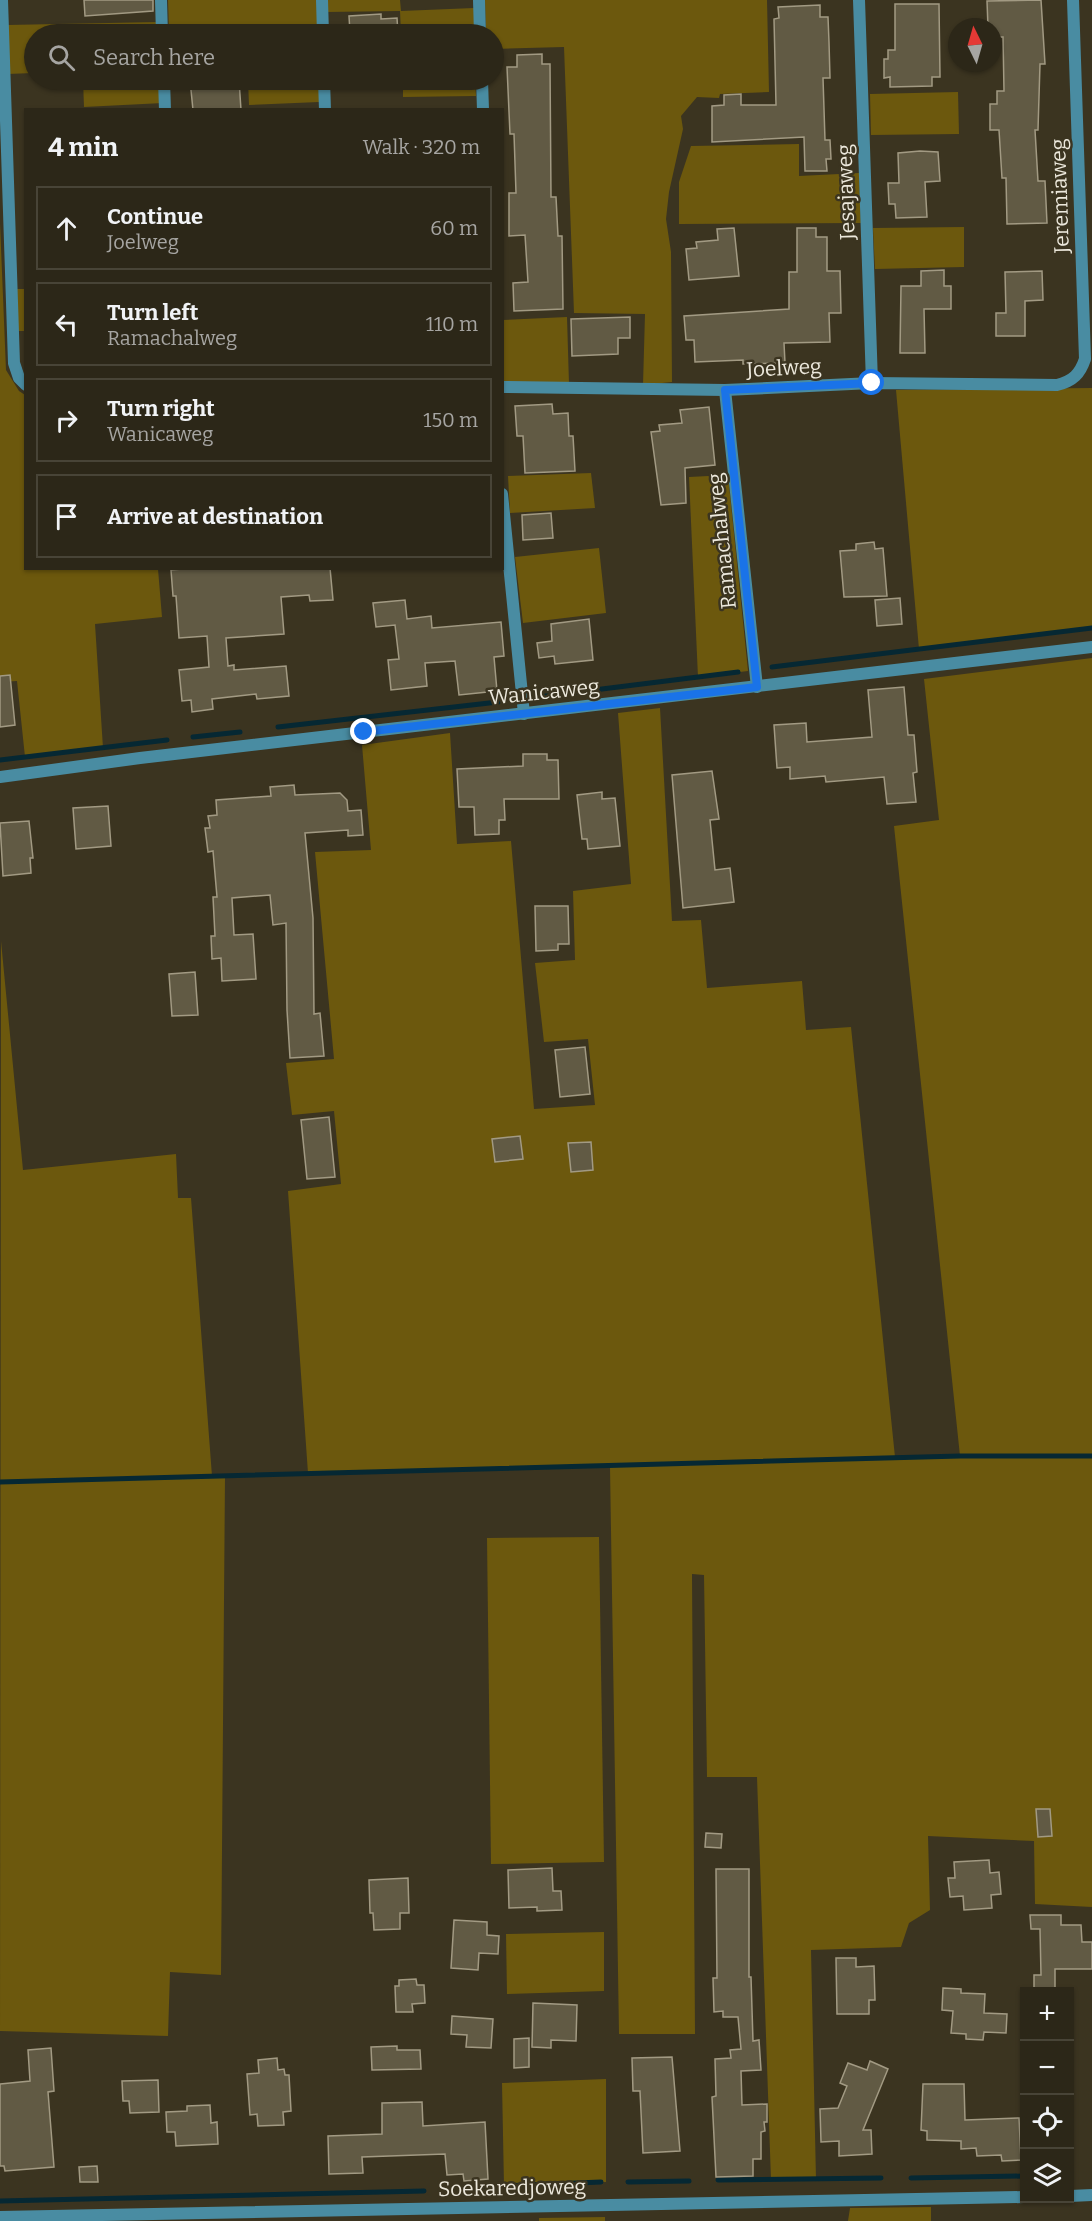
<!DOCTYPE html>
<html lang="en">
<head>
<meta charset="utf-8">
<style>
  :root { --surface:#2c2718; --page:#342f21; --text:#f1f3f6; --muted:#a6a5a2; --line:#484437 }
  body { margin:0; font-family:Bitter,serif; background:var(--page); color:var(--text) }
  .controls { position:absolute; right:18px; bottom:18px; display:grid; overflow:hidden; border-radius:0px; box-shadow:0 2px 4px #0004 }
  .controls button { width:54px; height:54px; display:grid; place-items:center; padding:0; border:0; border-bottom:2px solid var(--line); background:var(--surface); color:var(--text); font:30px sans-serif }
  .compass { position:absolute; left:948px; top:18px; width:54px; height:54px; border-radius:50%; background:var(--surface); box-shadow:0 2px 4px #0004; rotate:355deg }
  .stop { position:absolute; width:18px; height:18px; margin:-14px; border:4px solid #1a73e8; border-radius:50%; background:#fff }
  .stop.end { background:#1a73e8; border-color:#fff; box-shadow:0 2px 6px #0008 }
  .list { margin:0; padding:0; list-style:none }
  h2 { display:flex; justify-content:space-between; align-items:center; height:78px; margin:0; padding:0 24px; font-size:26px }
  h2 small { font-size:20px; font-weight:400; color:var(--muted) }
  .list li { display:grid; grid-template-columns:39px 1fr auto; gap:18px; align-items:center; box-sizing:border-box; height:84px; margin:0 12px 12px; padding:0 12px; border:2px solid var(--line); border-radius:0px }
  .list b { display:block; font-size:22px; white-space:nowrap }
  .list p { margin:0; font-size:20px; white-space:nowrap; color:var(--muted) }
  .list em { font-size:20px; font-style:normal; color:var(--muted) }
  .icon { flex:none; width:33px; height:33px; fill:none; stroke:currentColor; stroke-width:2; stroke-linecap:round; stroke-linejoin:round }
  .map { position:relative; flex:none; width:1092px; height:2221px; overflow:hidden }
  .search { position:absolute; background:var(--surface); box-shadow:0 2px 4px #0004; left:24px; top:24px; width:480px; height:66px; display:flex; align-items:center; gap:15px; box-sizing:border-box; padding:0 21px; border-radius:33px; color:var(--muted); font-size:22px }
  .panel { position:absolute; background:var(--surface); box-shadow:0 2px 4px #0004; left:24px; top:108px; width:480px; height:462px; border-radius:0px }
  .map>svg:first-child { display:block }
</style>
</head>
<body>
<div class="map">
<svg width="1092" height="2221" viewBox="0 0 1092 2221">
  <rect width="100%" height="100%" fill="#3b3420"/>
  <!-- green -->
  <g fill="#6c580d">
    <path d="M168 0H317V34H169Z"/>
    <path d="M326 0H400L401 11 474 8V34H401L400 11 326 12Z"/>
    <path d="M485 0H767L769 92 720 94 719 98 697 97 681 116 683 129 669 192 666 219 671 252 672 382 643 385 645 314 574 313 564 47 494 49V34H486Z"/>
    <path d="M158 22 159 34H34V73L7 74V25Z"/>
    <path d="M83 80H161L163 103 84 107Z"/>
    <path d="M248 80H319V102L249 105Z"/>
    <path d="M403 80H475L476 96 403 97Z"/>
    <path d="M958 92 959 134 871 135 870 94Z"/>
    <path d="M799 144V176L859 173 861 223 679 224V182L691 146Z"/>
    <path d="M0 223 6 370 19 391 25 395 26 568 158 569 162 617 95 624 103 748 25 757 17 681 0 682Z"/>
    <path d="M964 227V267L875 269 873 228Z"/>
    <path d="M17 289H25V331H18Z"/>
    <path d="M567 317 569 384 503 382 502 320Z"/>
    <path d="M1092 388V628L919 649 896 390Z"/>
    <path d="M591 473 595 508 510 513 508 476Z"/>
    <path d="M728 475 748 671 698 677 689 477Z"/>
    <path d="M599 548 606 613 523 623 515 557Z"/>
    <path d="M1092 658V1907L1035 1904 1034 1841 928 1836 930 1910 909 1923 901 1947 811 1950 816 2179 771 2180 757 1777H707L704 1575 692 1574 695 2034H619L610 1467 308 1473 288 1191 341 1184 334 1111 292 1115 286 1063 334 1059 315 852 371 850 362 745 450 733 457 844 511 841 534 1109 595 1105 588 1039 544 1042 535 963 575 960 573 891 631 884 618 713 660 708 672 921 701 920 707 988 802 981 806 1030 851 1027 895 1457 960 1456 894 826 939 820 924 679Z"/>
    <path d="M1 941 23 1170 176 1154 178 1198H191L212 1476H225L221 1975 170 1972 168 2036 0 2031Z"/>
    <path d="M599 1537 604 1862 491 1864 487 1538Z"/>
    <path d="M604 1932V1991L507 1994 506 1934Z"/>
    <path d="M606 2079V2182L504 2186 502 2083Z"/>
    <path d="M931 2207V2221H848L850 2208Z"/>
    <path d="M605 2217V2221H539V2218Z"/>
  </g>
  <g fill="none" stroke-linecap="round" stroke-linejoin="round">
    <!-- stream -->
    <g stroke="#062833" stroke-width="5">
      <path d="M772 667 1092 628"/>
      <path d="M538 697 738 672"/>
      <path d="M278 727 498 702"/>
      <path d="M193 737 240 732"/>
      <path d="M0 760 167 740"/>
      <path d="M0 1482 960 1456H1092"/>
      <path d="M911 2178 1024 2176"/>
      <path d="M718 2180 881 2178"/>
      <path d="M628 2182 689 2181"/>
      <path d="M473 2187 601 2182"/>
      <path d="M0 2201 424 2191"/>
    </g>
  </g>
  <!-- building -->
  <g fill="#615a44" stroke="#a29a83" stroke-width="1.5">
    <path d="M84 0H153V11L85 16Z"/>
    <path d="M1041 0 1045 64H1040L1038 130H1035L1038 181H1045L1047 223 1007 224 1006 178H1002L999 130H990V104H997V91H1004L1003 37H993V27H988L987 1Z"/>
    <path d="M895 4H939L940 77H932V86L890 87V77L884 78V59H888V50H895Z"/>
    <path d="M820 5V17H828L829 42 830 78H823L825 140H830L831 159H826L827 171H805L804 137 712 142V106L724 105V95L741 94V105H776L774 19 779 18 778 7Z"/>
    <path d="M381 14V19L397 18 398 34 350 33 349 16Z"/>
    <path d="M542 54V64H550L551 197H556L558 236H562L563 309 514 311 513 283 528 282 525 235 509 236V193H516L514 134H510L507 67H517V55Z"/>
    <path d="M190 80H239L241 110H193Z"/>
    <path d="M920 151 938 152 940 181 925 182 927 217 896 218 895 204H889L888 183H899L898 153Z"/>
    <path d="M734 228 739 276 689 280 686 249 697 248 696 242 718 240 717 229Z"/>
    <path d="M797 228H816V237H827V271H840L841 313H829L830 342 784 343 785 363 743 364V360L695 362 694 340H686L684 316 789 309V272H797Z"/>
    <path d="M944 270V286H951V309H924L925 353H900L901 286H921V271Z"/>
    <path d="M1042 271 1043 300 1025 301V336H996V313H1006L1005 272Z"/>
    <path d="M630 317V338H618V354L572 356 571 319Z"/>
    <path d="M552 404 553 414 568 413 569 436H573L575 471 525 473 523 436H517L515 406Z"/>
    <path d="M709 407 715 465 685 468 686 503 661 505 651 432 660 431 659 425 682 423 680 410Z"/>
    <path d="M551 513 553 538 523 540 522 515Z"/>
    <path d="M874 542 875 549 883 548 887 596 844 597 840 551 856 550V544Z"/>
    <path d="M193 568H330L333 600 310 601 309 595 281 597 284 634 226 638 228 666 234 665V670L286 666 289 696 257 699 256 694 212 699 213 709 192 712 191 700 182 701 179 670 209 667 207 636 179 638 176 596H173L171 570Z"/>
    <path d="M900 598 902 624 877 626 875 600Z"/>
    <path d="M405 600 407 619 431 616 432 628 501 622 504 656 494 657 497 691 459 695 455 661 425 663 427 686 391 690 388 660 399 659 395 625 376 627 373 603Z"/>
    <path d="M589 619 593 660 555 664 554 656 539 658 537 643 552 641 551 624Z"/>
    <path d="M10 675 15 725 0 727V676Z"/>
    <path d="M904 687 908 735H914L917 772 913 773 916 802 887 804 884 777 826 782 825 776 790 779V767L777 768 774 725 806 723 807 742 872 737 868 690Z"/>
    <path d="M523 754H547V760H558L559 799H504L505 820H499V834L475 835 474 807H459L457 769 523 766Z"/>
    <path d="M712 771 719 819 710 820 715 870 730 868 734 902 683 908 672 775Z"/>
    <path d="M294 785 295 795 340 793 347 800 348 811 361 810 363 835 348 836V830L305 833 313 918 314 1014 320 1013 324 1056 290 1058 287 1010 286 923 273 925 270 895 232 898 234 935 253 934 256 979 222 981 221 958 212 959 211 936H215L213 897H217L213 851 208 852 205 828H210L208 816 217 815 216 800 271 796 270 787Z"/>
    <path d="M602 792V799L615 798 620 846 588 849 587 839H582L577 795Z"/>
    <path d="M108 806 111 846 76 849 73 808Z"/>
    <path d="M29 821 33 858H30L31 873 3 876 0 823Z"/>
    <path d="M535 906H568L569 944H558V950L536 951Z"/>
    <path d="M195 972 198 1015 172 1016 169 974Z"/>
    <path d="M585 1047 590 1094 560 1097 555 1050Z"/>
    <path d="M329 1117 335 1177 307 1179 301 1120Z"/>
    <path d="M520 1136 523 1159 495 1162 492 1139Z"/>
    <path d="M591 1142 593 1170 571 1172 568 1143Z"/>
    <path d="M1036 1809H1050L1052 1836 1038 1837Z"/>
    <path d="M706 1833 722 1834 721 1848 705 1847Z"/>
    <path d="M989 1860 990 1873 999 1872 1001 1894 991 1895 992 1908 964 1910 963 1896 950 1897 948 1878H955L954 1862Z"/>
    <path d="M552 1868 553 1891H561L562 1910 537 1911V1907L509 1908 508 1870Z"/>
    <path d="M716 1869H749V1977H751L753 2041 759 2040 761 2070 741 2071 742 2105 767 2104V2122H764L765 2131 761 2132V2159H753V2176L716 2177 712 2097 716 2096 715 2059 731 2058 730 2050 741 2049 738 2017H723V2011L714 2012 713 1978H717Z"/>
    <path d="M408 1878 409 1913H400V1929L374 1930 373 1913H370L369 1880Z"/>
    <path d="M1030 1915H1061V1925H1081L1082 1942H1092V1969H1055V1992H1034V1975H1041L1040 1929H1031Z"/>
    <path d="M454 1920 487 1922V1935L499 1936 498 1954 479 1953 478 1970 451 1968Z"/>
    <path d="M836 1958H856V1967L874 1966 875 2000H869V2014H837Z"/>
    <path d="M416 1979 417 1985H424L425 2003 412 2004 413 2012H396L395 1986H399V1980Z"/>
    <path d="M943 1988 961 1989V1993L985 1994 984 2013 1007 2014 1006 2033 984 2032 983 2040 966 2039V2034L951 2033 953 2011 942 2010Z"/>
    <path d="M533 2003 577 2005 576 2041 551 2040V2048L532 2047Z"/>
    <path d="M452 2016 493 2019 491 2048 466 2047 467 2035 451 2034Z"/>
    <path d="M529 2038V2067L514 2068V2039Z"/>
    <path d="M397 2046V2050H420L421 2069 372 2070 371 2047Z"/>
    <path d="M51 2048 54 2091 48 2092 54 2167 5 2171 4 2166H0V2084L30 2081 28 2050Z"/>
    <path d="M672 2057 680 2151 643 2153 640 2091H633L632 2058Z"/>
    <path d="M277 2058 278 2070 284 2069 285 2075H289L291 2111 283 2112 284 2125 258 2126 257 2114 250 2115 247 2074 259 2073 258 2060Z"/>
    <path d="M870 2061 888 2069 863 2130H871L872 2154 839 2156V2141L821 2142 820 2109 838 2108 847 2086 840 2083 848 2063 867 2070Z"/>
    <path d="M158 2080 159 2112 130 2113 129 2101H123L122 2081Z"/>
    <path d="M923 2084H964L965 2120 1019 2118 1021 2160 1002 2161 1001 2155 977 2156 976 2148 961 2149V2141L927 2140V2131L921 2130Z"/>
    <path d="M422 2102 423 2126 485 2122 488 2179 464 2181 463 2174 447 2175 445 2154 362 2157 363 2173 329 2174 328 2136 382 2134V2103Z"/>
    <path d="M210 2105 211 2123 217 2122 218 2144 176 2146 175 2132H167L166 2112 187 2111V2106Z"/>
    <path d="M97 2166 98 2182H80L79 2167Z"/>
  </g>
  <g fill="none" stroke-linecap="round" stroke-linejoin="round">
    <!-- minor -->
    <g stroke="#498ca2" stroke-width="12">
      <path d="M2 0 14 363 19 378 26 385"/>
      <path d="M161 0 162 34"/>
      <path d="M322 0 323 34"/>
      <path d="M479 0 480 34"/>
      <path d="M859 0 872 383"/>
      <path d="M164 80 165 110"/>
      <path d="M324 80 325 110"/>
      <path d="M482 80 483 110"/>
      <path d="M502 387 725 390 872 383 1057 385C1073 381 1080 374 1085 359L1073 0"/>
      <path d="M725 390 757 687"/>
      <path d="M502 494 524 714"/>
      <path d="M1070 2196 1092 2195"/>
      <path d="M0 2217 1024 2197"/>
    </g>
    <!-- tertiary -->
    <path stroke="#498ca2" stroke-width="12" d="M0 777 140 758 1092 647"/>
  </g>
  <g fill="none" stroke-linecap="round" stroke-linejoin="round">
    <!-- route -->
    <path stroke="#1a73e8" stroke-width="8" d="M364 732 757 687 725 390 872 383"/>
  </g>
  <g text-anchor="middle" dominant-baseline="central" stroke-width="5" stroke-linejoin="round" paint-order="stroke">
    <!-- street labels -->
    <g font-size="21" fill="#ece8dc" stroke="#3b3420">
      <text transform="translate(846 192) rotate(-92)">Jesajaweg</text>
      <text transform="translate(1060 196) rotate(-92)">Jeremiaweg</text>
      <text transform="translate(784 368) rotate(-3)">Joelweg</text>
      <text transform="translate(722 541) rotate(-96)">Ramachalweg</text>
      <text transform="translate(544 692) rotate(-6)">Wanicaweg</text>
      <text transform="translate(512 2188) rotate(-1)">Soekaredjoweg</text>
    </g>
  </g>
</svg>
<div class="controls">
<button>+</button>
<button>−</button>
<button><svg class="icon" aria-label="locate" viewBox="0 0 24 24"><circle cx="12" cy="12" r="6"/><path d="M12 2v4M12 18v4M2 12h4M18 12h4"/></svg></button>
<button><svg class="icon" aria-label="layers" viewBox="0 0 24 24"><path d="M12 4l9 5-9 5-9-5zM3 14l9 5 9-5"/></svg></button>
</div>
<svg class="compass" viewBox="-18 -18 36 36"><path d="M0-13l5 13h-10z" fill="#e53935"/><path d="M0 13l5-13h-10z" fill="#a6a5a2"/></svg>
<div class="stop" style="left:872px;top:383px"></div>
<div class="stop end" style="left:364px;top:732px"></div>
<div class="search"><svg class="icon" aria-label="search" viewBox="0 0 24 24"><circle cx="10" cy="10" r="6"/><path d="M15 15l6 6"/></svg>Search here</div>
<section class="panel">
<h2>4 min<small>Walk · 320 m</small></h2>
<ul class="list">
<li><svg class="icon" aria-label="ahead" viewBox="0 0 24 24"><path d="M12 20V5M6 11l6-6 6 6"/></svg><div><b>Continue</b><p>Joelweg</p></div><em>60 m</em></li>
<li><svg class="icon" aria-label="left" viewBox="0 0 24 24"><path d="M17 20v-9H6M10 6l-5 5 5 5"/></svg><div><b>Turn left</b><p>Ramachalweg</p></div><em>110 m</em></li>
<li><svg class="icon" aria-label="right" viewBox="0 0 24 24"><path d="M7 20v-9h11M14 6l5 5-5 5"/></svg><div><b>Turn right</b><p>Wanicaweg</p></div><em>150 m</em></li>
<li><svg class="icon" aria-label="arrive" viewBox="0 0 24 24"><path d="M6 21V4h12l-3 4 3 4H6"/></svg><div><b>Arrive at destination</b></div></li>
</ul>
</section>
</div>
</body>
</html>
